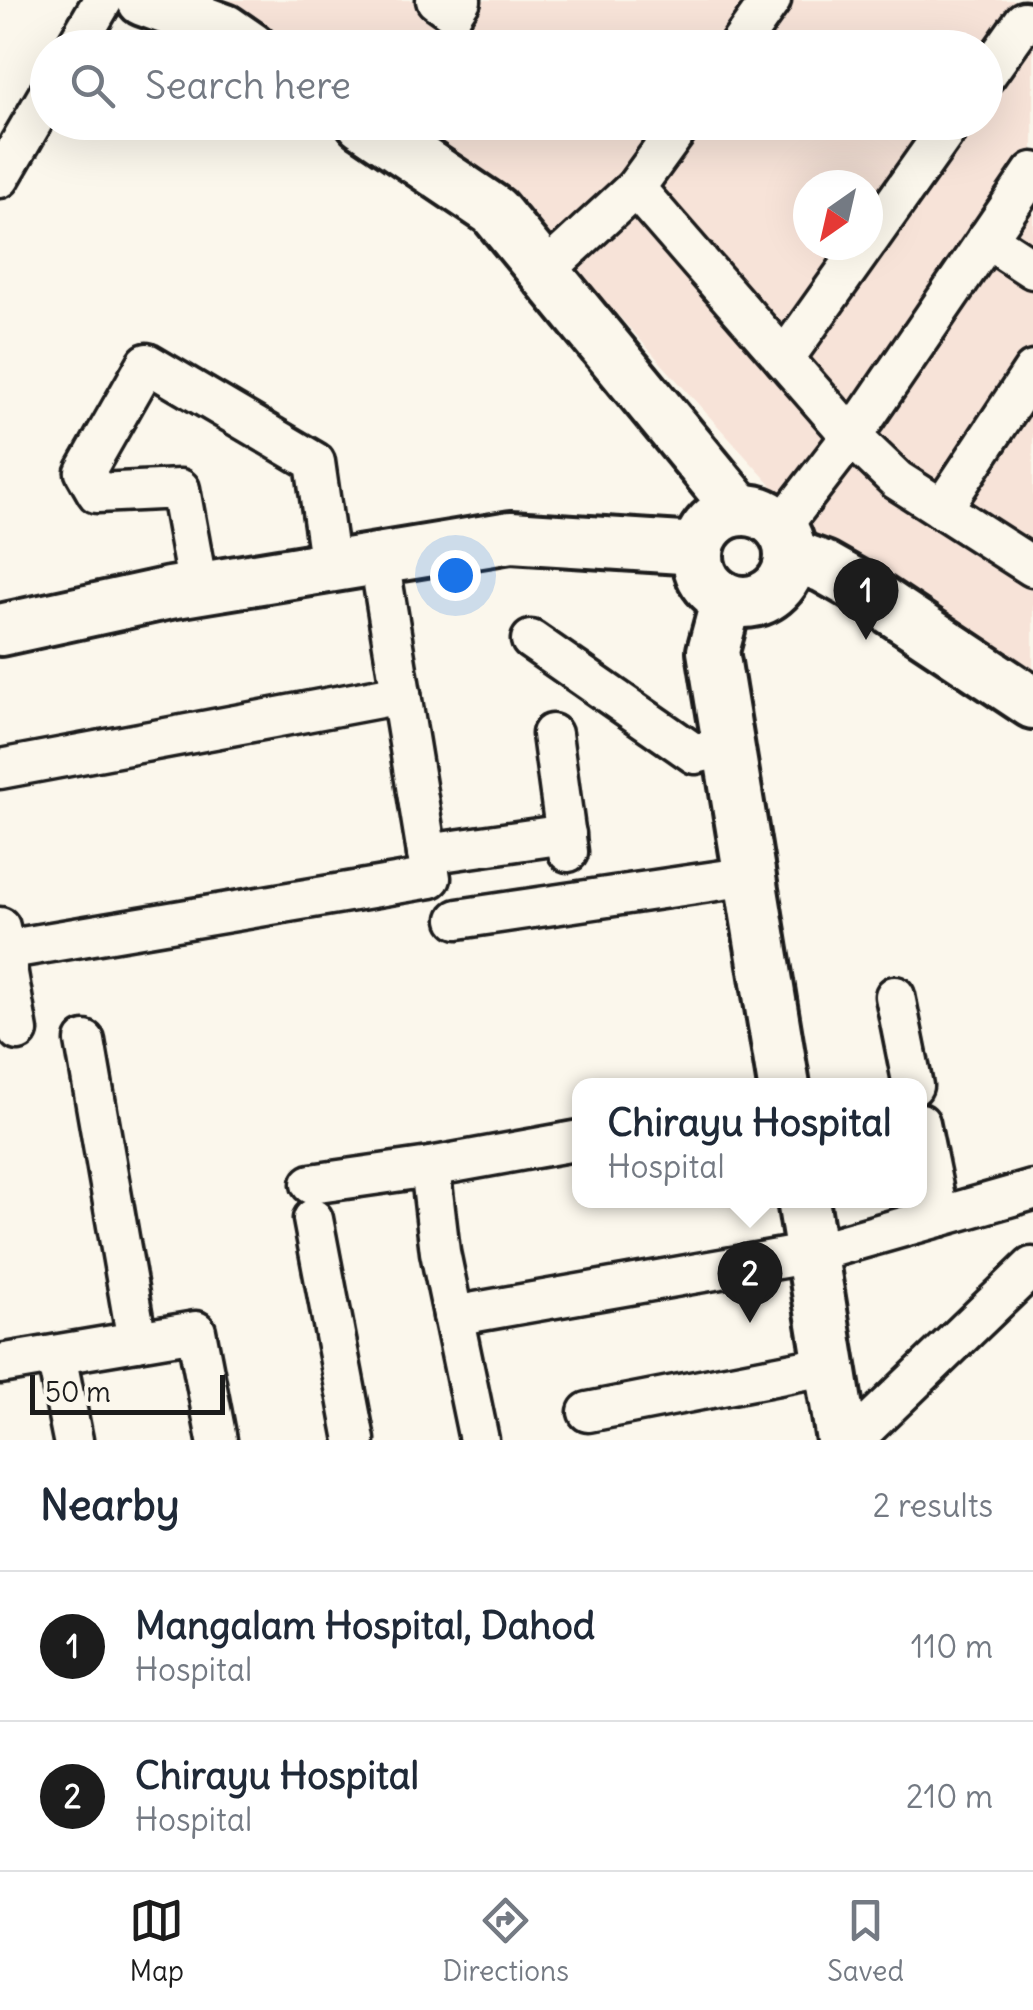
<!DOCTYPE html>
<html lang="en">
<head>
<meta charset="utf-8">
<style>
  :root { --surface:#fff; --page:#f6f6f7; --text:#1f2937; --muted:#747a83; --line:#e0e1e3; --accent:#1c1c1c }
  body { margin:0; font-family:Delius,sans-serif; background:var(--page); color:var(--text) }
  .compass { position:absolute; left:793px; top:170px; width:90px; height:90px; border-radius:50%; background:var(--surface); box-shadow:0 10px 40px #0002; rotate:214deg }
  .scale { position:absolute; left:30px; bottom:25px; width:195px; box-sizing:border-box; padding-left:10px; border:5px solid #1c1c1c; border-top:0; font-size:28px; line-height:35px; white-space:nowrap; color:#1c1c1c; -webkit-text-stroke:8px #fbf7ec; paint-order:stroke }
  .you { position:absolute; left:455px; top:575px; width:35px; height:35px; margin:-25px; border:8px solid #fff; border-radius:50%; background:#1a73e8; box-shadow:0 0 0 15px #1a73e833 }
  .badge { display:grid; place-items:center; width:65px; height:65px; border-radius:50%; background:var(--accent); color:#fff; font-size:32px; font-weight:700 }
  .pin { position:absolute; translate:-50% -82px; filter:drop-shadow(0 2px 5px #0008) }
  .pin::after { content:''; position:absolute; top:52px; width:35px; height:30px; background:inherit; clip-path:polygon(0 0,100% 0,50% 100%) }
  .popup { position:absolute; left:572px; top:1078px; width:355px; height:130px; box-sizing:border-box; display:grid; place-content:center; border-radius:20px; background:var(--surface); filter:drop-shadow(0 2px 8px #0005); font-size:32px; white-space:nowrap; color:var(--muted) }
  .popup b { font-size:38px; color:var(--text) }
  .popup::after { content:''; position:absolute; left:50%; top:100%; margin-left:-20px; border:20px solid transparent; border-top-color:var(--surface) }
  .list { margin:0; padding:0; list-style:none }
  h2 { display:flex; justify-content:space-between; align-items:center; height:130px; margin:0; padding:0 40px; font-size:42px }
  h2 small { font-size:32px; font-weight:400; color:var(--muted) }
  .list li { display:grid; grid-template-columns:65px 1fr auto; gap:30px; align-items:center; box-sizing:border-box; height:150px; padding:0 40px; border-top:2px solid var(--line) }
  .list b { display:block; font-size:38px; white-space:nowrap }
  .list p { margin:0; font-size:32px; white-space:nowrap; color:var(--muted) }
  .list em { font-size:32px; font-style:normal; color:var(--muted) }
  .icon { flex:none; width:55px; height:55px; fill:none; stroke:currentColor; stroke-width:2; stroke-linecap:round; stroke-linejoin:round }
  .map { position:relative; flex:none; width:1033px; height:1440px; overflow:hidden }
  .search { position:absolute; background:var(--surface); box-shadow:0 10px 40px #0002; left:30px; right:30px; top:30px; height:110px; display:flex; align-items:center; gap:25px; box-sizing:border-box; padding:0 35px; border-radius:55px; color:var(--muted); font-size:38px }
  .sheet { height:430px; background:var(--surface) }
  nav { display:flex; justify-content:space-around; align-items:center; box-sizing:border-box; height:140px; border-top:2px solid var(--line); background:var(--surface); font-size:28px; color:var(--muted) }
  nav a { display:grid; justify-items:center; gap:5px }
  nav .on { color:var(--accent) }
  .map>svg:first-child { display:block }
</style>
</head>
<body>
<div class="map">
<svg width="1033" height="1440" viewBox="0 0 1033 1440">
  <rect width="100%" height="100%" fill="#fbf7ec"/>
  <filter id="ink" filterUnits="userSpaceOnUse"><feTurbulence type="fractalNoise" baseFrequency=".01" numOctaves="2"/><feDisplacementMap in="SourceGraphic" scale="20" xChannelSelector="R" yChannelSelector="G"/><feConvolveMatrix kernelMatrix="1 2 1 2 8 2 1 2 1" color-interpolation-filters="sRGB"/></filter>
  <g filter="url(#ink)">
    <!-- built -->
    <path fill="#f7e3d8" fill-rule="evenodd" d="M213 0H1033V680L819 538 569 261 380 123 986 122V48L278 47ZM808 185H868V245H808Z"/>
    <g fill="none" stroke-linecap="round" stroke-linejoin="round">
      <defs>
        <g id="minor">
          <path d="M436 0 453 12 461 0"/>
          <path d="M75 48 103 0"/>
          <path d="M737 48 771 0"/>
          <path d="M986 75 1024 21"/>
          <path d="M0 178 48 95"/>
          <path d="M635 188 851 436 897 480 1033 567"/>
          <path d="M987 239 1033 269"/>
          <path d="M868 241 952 122"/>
          <path d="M544 272 635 188 683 122"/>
          <path d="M784 359 865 245"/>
          <path d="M942 509 1033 371"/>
          <path d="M781 527 865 418 1033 172"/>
          <path d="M198 588 180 489 97 493 85 472 147 363 315 462 330 567"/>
          <path d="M531 640 695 754 729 746"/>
          <path d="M552 734 568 852"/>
          <path d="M0 769 401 694"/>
          <path d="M427 854 566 834"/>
          <path d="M458 919 750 876"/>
          <path d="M0 927 18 1031"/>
          <path d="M4 950 431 878 379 559"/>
          <path d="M895 996 913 1086"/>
          <path d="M85 1041 137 1341"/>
          <path d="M920 1123 939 1217"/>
          <path d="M430 1167 440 1252 479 1440"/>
          <path d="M311 1184 430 1167 580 1140"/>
          <path d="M313 1219 355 1440"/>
          <path d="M453 1316 812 1253 1033 1190"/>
          <path d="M56 1355 73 1440"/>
          <path d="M0 1364 196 1331 217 1440"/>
          <path d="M588 1412 830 1365"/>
          <path d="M853 1440 1032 1267"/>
        </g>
        <g id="major">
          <path d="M143 0 225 30 251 48"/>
          <path d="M362 122 494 211 740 510"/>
          <circle cx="744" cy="556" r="46"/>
          <path d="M791 555 824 567 854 584 1033 703"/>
          <path d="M727 599 713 651 784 1086"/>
          <path d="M0 630 170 593 511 537 698 549"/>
          <path d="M803 1200 842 1440"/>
        </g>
      </defs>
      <!-- minor casing -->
      <use href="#minor" stroke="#1c1c1c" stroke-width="45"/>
      <!-- major casing -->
      <use href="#major" stroke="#1c1c1c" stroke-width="58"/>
      <!-- minor -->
      <use href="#minor" stroke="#fbf7ec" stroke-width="38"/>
      <!-- major -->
      <use href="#major" stroke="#fbf7ec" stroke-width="50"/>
    </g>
  </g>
</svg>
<svg class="compass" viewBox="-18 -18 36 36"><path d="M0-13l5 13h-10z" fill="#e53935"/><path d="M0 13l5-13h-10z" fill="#747a83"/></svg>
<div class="scale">50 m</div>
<div class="you"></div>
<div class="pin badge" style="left:866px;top:640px">1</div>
<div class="pin badge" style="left:750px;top:1323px">2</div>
<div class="popup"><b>Chirayu Hospital</b>Hospital</div>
<div class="search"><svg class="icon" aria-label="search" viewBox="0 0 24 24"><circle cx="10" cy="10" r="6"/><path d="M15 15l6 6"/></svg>Search here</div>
</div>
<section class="sheet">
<h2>Nearby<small>2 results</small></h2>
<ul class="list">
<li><span class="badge">1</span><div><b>Mangalam Hospital, Dahod</b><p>Hospital</p></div><em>110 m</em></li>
<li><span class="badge">2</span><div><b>Chirayu Hospital</b><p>Hospital</p></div><em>210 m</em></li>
</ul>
</section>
<nav>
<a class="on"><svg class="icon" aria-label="map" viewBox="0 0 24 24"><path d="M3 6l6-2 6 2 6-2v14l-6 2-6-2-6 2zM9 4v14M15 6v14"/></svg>Map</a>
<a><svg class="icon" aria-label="directions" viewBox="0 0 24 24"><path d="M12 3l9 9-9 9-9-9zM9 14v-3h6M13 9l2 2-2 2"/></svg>Directions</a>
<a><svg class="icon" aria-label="saved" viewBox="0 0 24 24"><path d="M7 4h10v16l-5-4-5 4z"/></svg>Saved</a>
</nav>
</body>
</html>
